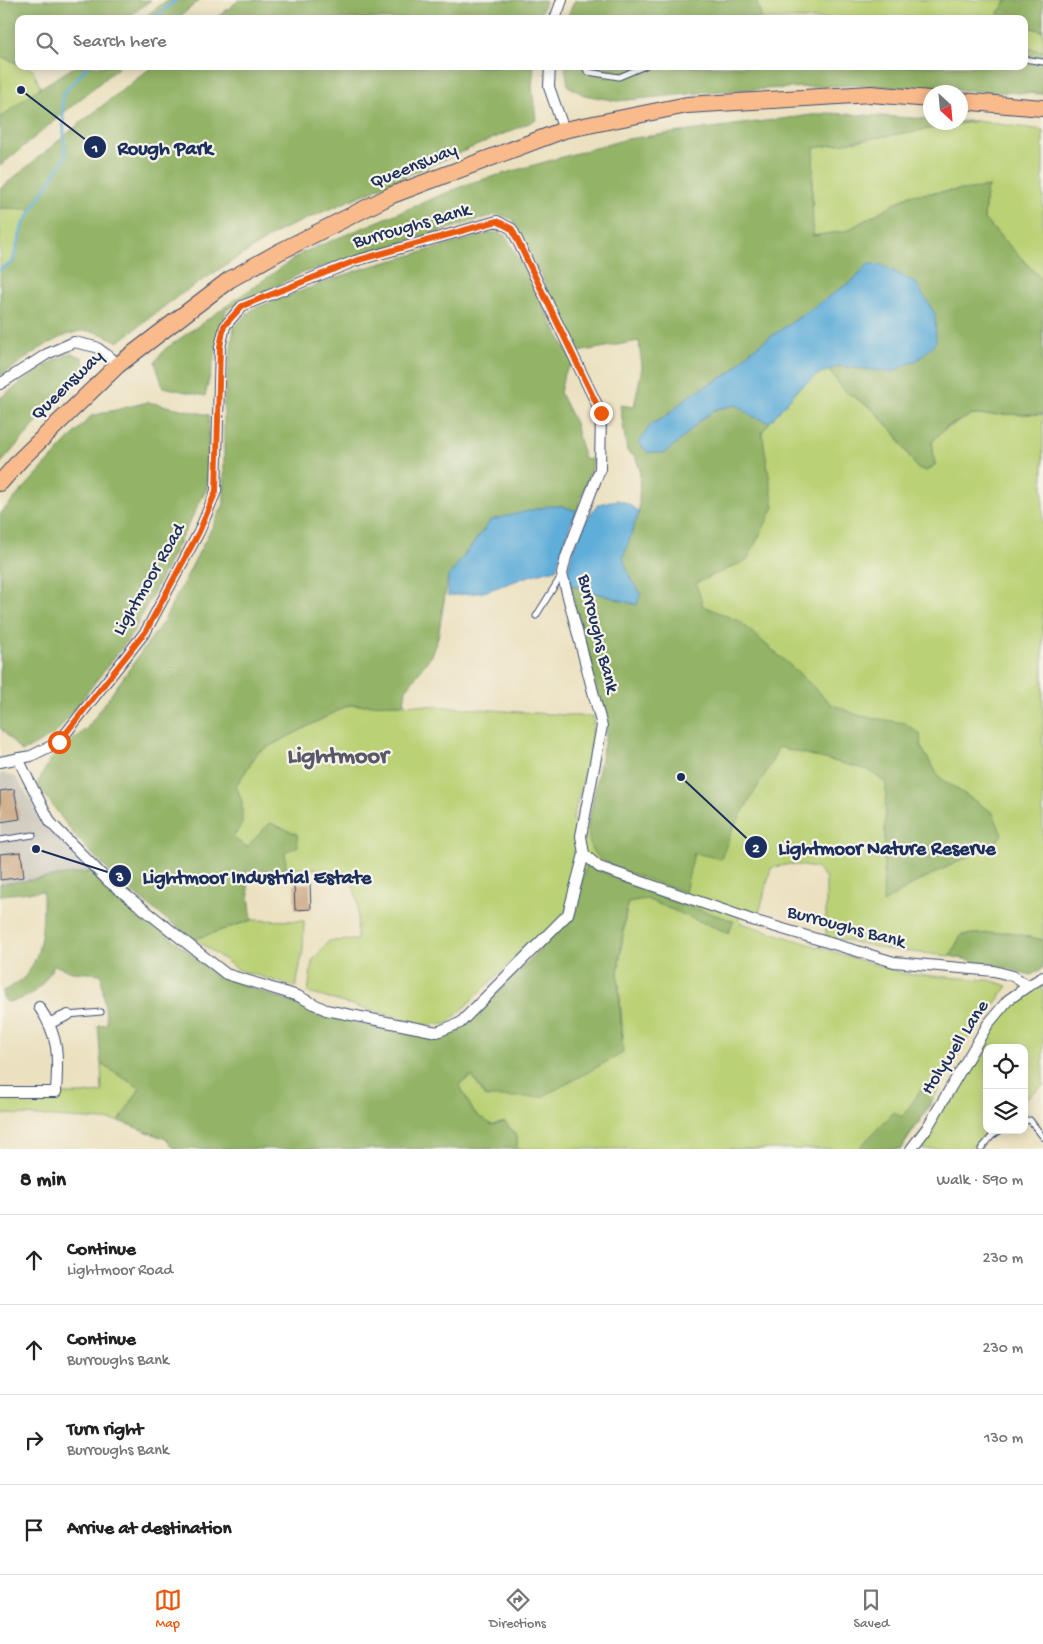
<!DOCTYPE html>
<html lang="en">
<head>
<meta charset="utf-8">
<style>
  :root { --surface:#fff; --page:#f2f2f2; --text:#222; --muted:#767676; --line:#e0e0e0; --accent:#ea580c }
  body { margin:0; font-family:"Gochi Hand",sans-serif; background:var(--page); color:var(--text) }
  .controls { position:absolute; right:15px; bottom:15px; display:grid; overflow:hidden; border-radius:10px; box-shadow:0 2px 12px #0003 }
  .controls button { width:45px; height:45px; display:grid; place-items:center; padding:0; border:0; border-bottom:1px solid var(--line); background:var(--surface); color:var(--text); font:25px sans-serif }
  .compass { position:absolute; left:923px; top:85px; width:45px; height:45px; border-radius:50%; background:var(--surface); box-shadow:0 2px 12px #0003; rotate:154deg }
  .stop { position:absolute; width:15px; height:15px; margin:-11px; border:4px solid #ea580c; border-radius:50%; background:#fff }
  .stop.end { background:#ea580c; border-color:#fff; box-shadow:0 1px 5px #0008 }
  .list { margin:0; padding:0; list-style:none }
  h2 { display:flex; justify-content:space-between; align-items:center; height:65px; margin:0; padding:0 20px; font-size:21px }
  h2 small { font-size:16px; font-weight:400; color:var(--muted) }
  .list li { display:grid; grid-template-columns:32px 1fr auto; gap:15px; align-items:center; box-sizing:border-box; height:90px; padding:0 20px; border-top:1px solid var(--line) }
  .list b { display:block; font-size:19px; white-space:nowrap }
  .list p { margin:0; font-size:16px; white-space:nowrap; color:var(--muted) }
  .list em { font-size:16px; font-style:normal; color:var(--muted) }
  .icon { flex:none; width:28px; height:28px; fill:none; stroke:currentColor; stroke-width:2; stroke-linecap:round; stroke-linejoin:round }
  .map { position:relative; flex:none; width:1043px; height:1149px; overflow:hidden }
  .search { position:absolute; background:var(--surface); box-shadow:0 2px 12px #0003; left:15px; right:15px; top:15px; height:55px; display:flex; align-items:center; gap:12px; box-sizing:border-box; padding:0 18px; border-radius:10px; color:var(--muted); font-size:19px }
  .sheet { height:425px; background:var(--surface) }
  nav { display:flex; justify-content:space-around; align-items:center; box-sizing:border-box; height:70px; border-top:1px solid var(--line); background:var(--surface); font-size:14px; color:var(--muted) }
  nav a { display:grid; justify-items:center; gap:2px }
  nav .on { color:var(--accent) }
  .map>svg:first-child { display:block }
</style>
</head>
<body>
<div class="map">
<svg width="1043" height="1149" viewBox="0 0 1043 1149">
  <rect width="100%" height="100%" fill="#f7f3e8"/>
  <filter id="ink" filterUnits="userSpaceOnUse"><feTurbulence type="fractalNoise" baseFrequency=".02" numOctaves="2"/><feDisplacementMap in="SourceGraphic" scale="10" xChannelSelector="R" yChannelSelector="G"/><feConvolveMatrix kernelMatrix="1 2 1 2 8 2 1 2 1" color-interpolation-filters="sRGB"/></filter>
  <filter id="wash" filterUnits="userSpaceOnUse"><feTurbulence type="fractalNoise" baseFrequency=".0096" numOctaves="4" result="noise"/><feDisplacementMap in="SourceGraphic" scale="20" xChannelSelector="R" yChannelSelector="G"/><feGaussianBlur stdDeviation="1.12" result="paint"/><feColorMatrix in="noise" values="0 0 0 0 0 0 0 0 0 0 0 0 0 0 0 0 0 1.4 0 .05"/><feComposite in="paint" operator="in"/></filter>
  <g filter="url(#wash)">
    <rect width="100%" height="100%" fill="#ebe1c0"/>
    <!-- industrial -->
    <path fill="#c9c3b8" d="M0 773 16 777 47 827 95 871 0 884Z"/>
    <!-- green -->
    <g fill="#bad175" stroke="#6a806a" fill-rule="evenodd">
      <path d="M756 0H1007L998 13 1001 19H762Z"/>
      <path d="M1024 26 1043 31V51L1024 48Z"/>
      <path d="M0 56 19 64V66H24L33 70 50 110 0 151Z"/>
      <path d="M976 121 1043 130V281L984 219 986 191 989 188 910 195 846 231 813 236 812 188 814 148Z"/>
      <path d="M0 208 32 209 23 224 12 263 0 269Z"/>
      <path d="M828 370 845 391 872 409 894 432 917 468 935 465 932 442 943 430 971 415 1043 414V940L1007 932 962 935 950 956 885 949 826 936V878L816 868 790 864 771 868 758 917 738 910 741 923 905 974 989 980 1008 986 966 1041 925 1113 901 1149H517V1136L492 1126 474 1113 459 1084 472 1076 485 1097 478 1064 174 1149 166 1139 119 1121 7 1114 0 1116V1099L9 1095 60 1097 61 1094H81L102 1092 101 1064 140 1088 224 983 300 1003 320 1019 431 1039 467 1025 520 981 545 940 525 948 447 1024 425 1025 308 993 312 961 329 941 357 940 358 903 350 873 304 868 286 869 285 852 247 847 233 838 242 802 236 786 258 752 349 705 404 704 594 717 589 759 572 821 588 825 607 730 570 585 636 605 623 558 639 512 640 469 635 456 627 451 770 422 798 389 818 373ZM922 749 939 777 959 791 913 884 883 903ZM627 905 618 974 623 1038 614 930Z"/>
      <path d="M252 920 304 921 303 950 296 987 239 970 195 939Z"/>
      <path d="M1043 983V1086L1024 1099V1048H987V1130H988L970 1149H910L1011 1001Z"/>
    </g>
    <!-- forest -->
    <g fill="#93b366" stroke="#577162">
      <path d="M0 0H151L126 19H19V64L0 56Z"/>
      <path d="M167 0H200L177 19H142Z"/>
      <path d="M239 0H546L538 19H215Z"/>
      <path d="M575 0H756L762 19H566Z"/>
      <path d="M1007 0H1043V31L1024 26V19H1001L998 13Z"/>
      <path d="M1024 48 1043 51V94L852 85 718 91 617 101 584 95 568 86 565 66H1024Z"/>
      <path d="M76 66H120L0 166V118L32 93Z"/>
      <path d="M153 66H534L532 87 536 120 281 230 178 296 118 342C109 337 100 332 89 331 61 329 22 361 0 377V269L12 263 23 224 32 209 0 208V189L79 124Z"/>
      <path d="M827 113 930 119V122L976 121 814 148 812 188 813 236 846 231 910 195 990 187 986 191 984 219 1043 281V414L971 415 945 428 932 442 935 465 927 471 917 468 894 432 872 409 845 391 828 370 839 366 892 372 916 283 899 275 868 264 856 278 750 351 732 372 690 395 665 417 650 425 683 438 699 421 717 409 736 405 754 417 770 422 762 432 774 507 747 560 696 583 703 606 739 621 800 674 831 704 860 716 905 723 920 734 921 747 939 777 993 813 1002 835 994 844 913 884 883 903 886 783 868 770 778 747 771 764 733 828 721 859 694 853 685 892C663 884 606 868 593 852 588 845 589 833 588 825L607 730 570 585 636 605 631 580 623 558 639 512 640 469 635 456 627 451 620 405 634 407 642 367 639 341 578 352 513 219 497 214 302 273 226 310 205 396 163 387 155 362 165 349 302 253 470 183 627 139Z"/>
      <path d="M495 232 506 236 573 363 564 374 560 393 575 423 584 458 594 460 577 511 561 506 491 520 448 577 438 637 431 656 406 690 404 704 349 705 258 752 236 786 242 802V823L233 838 247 847 270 823 297 834 298 846 285 852 286 869 246 871 252 920 195 939C151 910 109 875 74 834 61 818 50 801 37 784L50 760 87 728 163 622 224 504V402L234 327 253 309 361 269Z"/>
      <path d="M70 353 82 357 84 363 83 371 0 464V398L46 365Z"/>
      <path d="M148 402 209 415 207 488 132 634 56 733 22 752 0 728V514L91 416Z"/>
      <path d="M587 865 659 896 734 921 728 933 646 899 628 902 624 922 618 974 623 1053 542 1097H486L472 1076 459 1084 474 1113 492 1125 505 1122 517 1136V1149H174L166 1139 119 1121 140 1088 101 1064 98 1025 107 1024 101 974 72 972 54 965C41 988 34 998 7 1002L3 997V991C11 987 19 983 26 975 44 953 43 918 43 891L0 895V884L95 871 155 925 208 967 241 984 327 1016 431 1039 467 1025 572 915Z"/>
      <path d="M1007 932 1043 940V968L1031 975 1011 969 950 956 961 935Z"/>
      <path d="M921 1090 932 1100 901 1149H858L894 1112 902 1117Z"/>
    </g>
    <!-- water -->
    <g fill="#5fadd9" stroke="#3d6e9c">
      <path d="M868 264 882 265 916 283 935 314 936 342 919 359 892 372 839 366 819 374 798 389 770 422 754 417 736 405 716 409 699 421 683 438 664 453 647 452 639 443 650 425 665 417 690 395 732 372 750 351 856 278Z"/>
      <path d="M617 500 627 503 639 512 623 558 631 580 641 593 637 605 570 585C569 581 568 577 568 573 568 557 586 515 598 505 603 502 612 501 617 500Z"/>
      <path d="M549 506H561L577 511 570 525 556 569 532 575 484 592 448 596V577L491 520Z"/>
    </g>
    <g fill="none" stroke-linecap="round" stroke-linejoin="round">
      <!-- stream -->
      <g stroke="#5fadd9" stroke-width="3">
        <path d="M153 19 176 0"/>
        <path d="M65 153 62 95 88 66"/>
        <path d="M0 269 12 263 23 224 66 156"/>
      </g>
    </g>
    <g id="blocks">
      <!-- building -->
      <g fill="#c9a47e">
        <path d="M14 789 20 819 0 822V791Z"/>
        <path d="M21 852 24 877 0 880V854Z"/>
        <path d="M310 883 311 909 295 910 294 884Z"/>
      </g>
    </g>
  </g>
  <g filter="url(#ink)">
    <use href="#blocks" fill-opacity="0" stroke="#3a4a6d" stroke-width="1"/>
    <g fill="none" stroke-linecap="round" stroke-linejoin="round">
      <defs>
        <g id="lane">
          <path d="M1024 59 1043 62"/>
          <path d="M584 66 588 72 619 77 645 66"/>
          <path d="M536 616 561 576"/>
          <path d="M0 840 33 835"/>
          <path d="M68 1015 101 1012"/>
          <path d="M1024 1121 1030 1120 1043 1137"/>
          <path d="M981 1149 992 1136 1001 1130"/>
        </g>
        <g id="street">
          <path d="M555 19 562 0"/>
          <path d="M550 66 549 87 564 130"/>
          <path d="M0 384 47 354 74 342 96 347 111 358 118 365"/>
          <path d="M18 758 27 777 51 823 108 881 226 974 298 996 326 1010 437 1032 460 1023 568 914 584 854"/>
          <path d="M0 762 31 756 59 742 146 631 199 532 216 491 220 347 225 326 242 306 355 261 497 221 512 229 601 413 600 469 566 557 562 574 602 726 581 836 584 854 599 867 749 919 894 962 994 971 1013 976 1028 986"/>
          <path d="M50 1023 68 1015"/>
          <path d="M0 1092H56C58 1058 60 1037 39 1007"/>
          <path d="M911 1149 927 1128 988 1024 1008 1000 1028 986 1043 977"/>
        </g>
        <g id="primary">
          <path d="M960 101 1043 108"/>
          <path d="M0 483 21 459 118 365 229 280 279 252 392 195 564 130 687 105 871 94 930 99"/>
        </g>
      </defs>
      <!-- lane casing -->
      <use href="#lane" stroke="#3a4a6d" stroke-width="7"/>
      <!-- street casing -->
      <use href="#street" stroke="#3a4a6d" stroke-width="12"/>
      <!-- primary casing -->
      <use href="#primary" stroke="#3a4a6d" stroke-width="18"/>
      <!-- lane -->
      <use href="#lane" stroke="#fff" stroke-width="5"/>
      <!-- street -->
      <use href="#street" stroke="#fff" stroke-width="10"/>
      <!-- primary -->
      <use href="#primary" stroke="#fabb8c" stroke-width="16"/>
    </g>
  </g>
  <g fill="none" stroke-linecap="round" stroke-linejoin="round" filter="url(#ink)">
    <!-- route -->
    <path stroke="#ea580c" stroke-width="6" d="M59 742 146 631 199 532 216 491 220 347 224 326 242 306 355 261 497 221 512 229 601 413"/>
  </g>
  <g text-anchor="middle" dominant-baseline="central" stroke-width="4.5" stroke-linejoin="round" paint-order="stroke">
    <!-- street labels -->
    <g font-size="19" fill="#1b2f5e" stroke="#f7f3e8">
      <text transform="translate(414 167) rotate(-22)">Queensway</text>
      <text transform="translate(412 227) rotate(-16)">Burroughs Bank</text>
      <text transform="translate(68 386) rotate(-44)">Queensway</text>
      <text transform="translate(150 580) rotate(-60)">Lightmoor Road</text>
      <text transform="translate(597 634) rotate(76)">Burroughs Bank</text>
      <text transform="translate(846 928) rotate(15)">Burroughs Bank</text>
      <text transform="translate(956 1048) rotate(-57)">Holywell Lane</text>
    </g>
    <!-- district labels -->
    <g font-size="24" font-weight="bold" fill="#585869" stroke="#f7f3e8">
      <text x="338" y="757">Lightmoor</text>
    </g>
  </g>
  <!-- callouts -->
  <path fill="none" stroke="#1b2f5e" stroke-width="2" d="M21 90L95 147M681 777L756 847M36 849L120 876"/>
  <g fill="#1b2f5e" stroke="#f7f3e8" stroke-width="2">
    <circle cx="21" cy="90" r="5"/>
    <circle cx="681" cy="777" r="5"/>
    <circle cx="36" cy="849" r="5"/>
    <circle cx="95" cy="147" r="12"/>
    <circle cx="756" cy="847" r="12"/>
    <circle cx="120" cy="876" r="12"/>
  </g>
  <g font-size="15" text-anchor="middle" font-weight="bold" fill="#fff">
    <text x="95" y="152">1</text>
    <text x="756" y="852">2</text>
    <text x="120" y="881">3</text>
  </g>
  <g font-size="20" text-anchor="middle" font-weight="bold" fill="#1b2f5e" stroke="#f7f3e8" stroke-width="4.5" stroke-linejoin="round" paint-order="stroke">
    <text x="165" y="154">Rough Park</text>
    <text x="887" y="854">Lightmoor Nature Reserve</text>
    <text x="257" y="883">Lightmoor Industrial Estate</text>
  </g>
</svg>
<div class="controls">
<button><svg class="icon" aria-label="locate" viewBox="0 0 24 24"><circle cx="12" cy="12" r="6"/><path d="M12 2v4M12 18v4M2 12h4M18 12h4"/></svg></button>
<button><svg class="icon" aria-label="layers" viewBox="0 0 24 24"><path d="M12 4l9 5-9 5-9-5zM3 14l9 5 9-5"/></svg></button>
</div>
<svg class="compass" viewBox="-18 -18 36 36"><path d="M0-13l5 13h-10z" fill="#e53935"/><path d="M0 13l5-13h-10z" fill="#767676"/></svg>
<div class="stop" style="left:59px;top:742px"></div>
<div class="stop end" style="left:601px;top:413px"></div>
<div class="search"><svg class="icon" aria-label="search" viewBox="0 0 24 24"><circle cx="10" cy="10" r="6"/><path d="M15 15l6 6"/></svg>Search here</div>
</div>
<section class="sheet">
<h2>8 min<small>Walk · 590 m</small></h2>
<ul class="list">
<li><svg class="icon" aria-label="ahead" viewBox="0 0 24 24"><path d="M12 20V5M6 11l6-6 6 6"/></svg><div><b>Continue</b><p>Lightmoor Road</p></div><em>230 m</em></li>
<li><svg class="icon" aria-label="ahead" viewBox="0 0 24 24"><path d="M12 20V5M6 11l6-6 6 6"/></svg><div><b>Continue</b><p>Burroughs Bank</p></div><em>230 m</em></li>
<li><svg class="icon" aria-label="right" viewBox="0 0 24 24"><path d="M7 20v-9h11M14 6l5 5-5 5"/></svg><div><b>Turn right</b><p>Burroughs Bank</p></div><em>130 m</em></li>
<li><svg class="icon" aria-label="arrive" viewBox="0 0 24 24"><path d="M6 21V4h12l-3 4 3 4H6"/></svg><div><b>Arrive at destination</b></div></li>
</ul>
</section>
<nav>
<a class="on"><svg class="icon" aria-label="map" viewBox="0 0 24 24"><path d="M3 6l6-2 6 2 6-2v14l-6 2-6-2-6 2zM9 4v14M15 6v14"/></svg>Map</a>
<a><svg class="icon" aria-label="directions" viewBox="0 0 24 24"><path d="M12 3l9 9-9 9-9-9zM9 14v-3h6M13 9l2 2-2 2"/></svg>Directions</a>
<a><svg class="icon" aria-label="saved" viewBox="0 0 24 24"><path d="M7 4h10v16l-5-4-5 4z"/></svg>Saved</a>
</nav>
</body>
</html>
